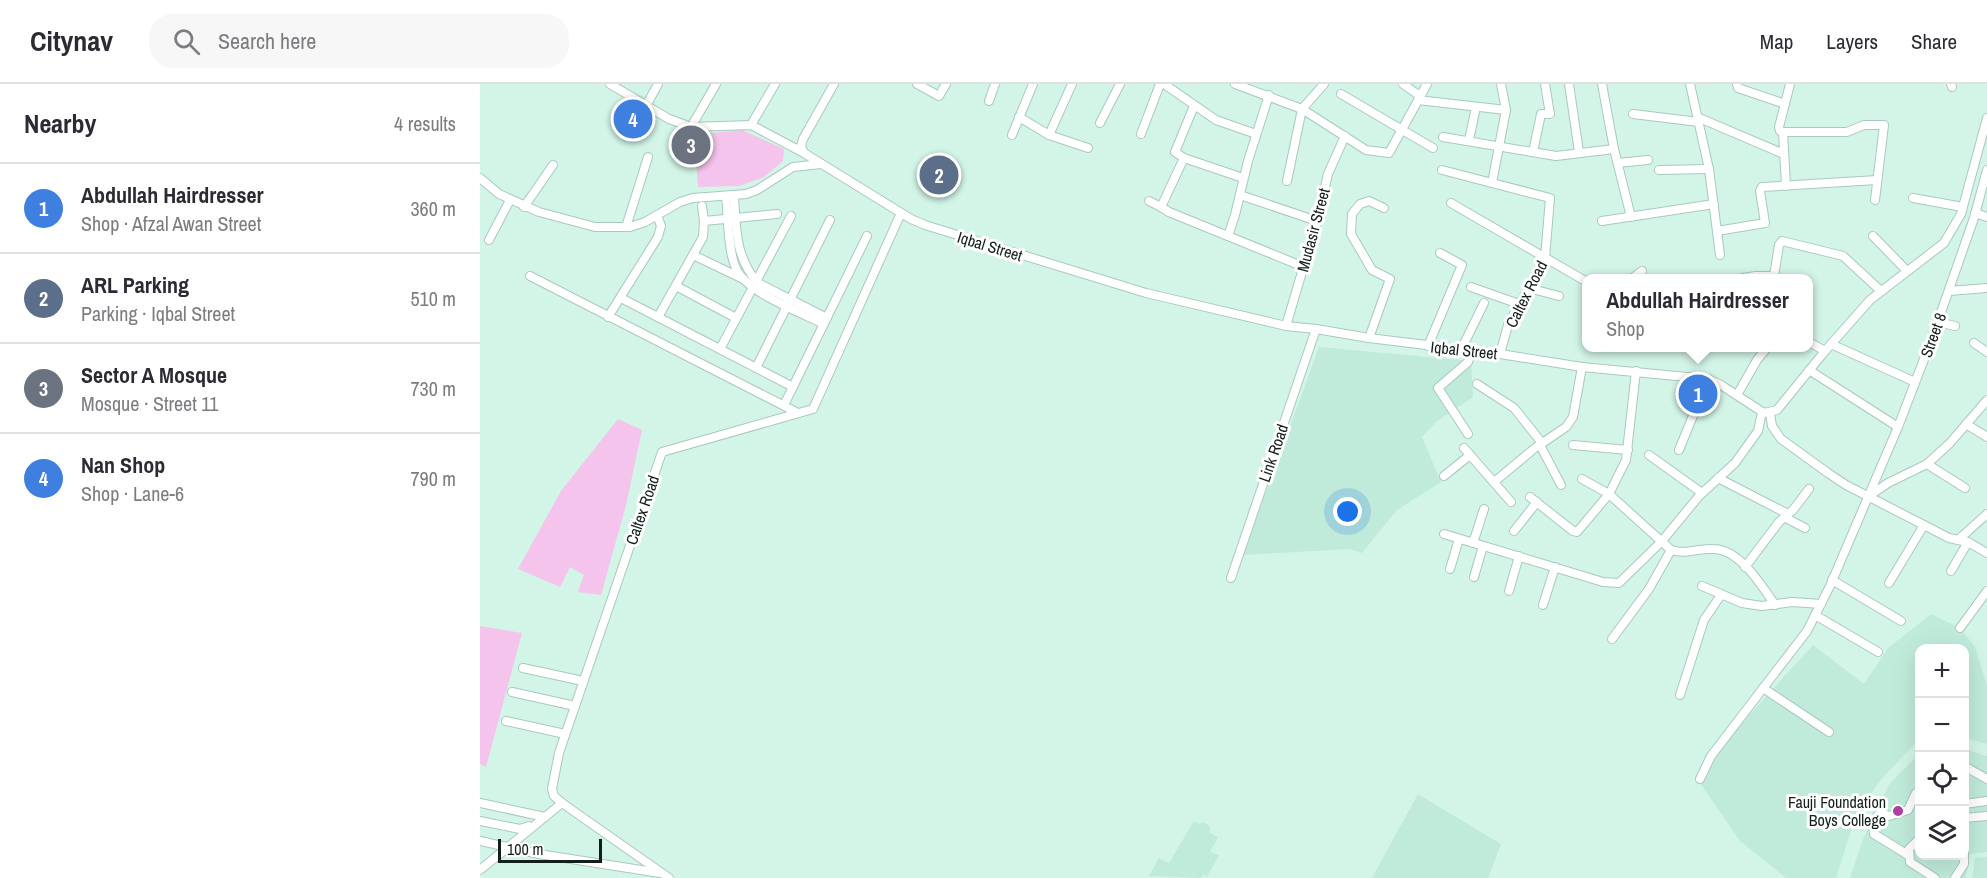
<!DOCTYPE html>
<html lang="en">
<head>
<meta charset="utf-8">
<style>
  :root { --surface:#fff; --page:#f7f7f7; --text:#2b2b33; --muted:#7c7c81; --line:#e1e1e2; --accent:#ea580c }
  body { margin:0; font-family:"Archivo Narrow",sans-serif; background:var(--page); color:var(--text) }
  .controls { position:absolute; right:18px; bottom:18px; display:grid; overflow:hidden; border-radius:12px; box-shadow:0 6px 24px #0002 }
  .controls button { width:54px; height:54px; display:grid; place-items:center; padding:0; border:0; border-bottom:2px solid var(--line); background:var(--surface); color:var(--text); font:30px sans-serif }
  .scale { position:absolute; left:18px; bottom:15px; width:104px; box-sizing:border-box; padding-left:6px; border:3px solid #131f1b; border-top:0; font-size:16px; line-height:21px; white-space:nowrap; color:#131f1b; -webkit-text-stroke:4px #fff; paint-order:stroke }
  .you { position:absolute; left:868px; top:428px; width:21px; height:21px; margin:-15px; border:4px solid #fff; border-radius:50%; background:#1a73e8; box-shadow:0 0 0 9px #1a73e833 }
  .badge { display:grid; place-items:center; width:39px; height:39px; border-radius:50%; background:var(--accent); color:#fff; font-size:20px; font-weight:700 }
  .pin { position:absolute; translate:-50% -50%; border:3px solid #fff; box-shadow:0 2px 6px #0006 }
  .popup { position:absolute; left:1102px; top:190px; width:231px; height:78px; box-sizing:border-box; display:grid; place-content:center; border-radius:12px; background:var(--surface); filter:drop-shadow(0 2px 4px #0005); font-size:20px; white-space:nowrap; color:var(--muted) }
  .popup b { font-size:22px; color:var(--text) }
  .popup::after { content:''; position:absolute; left:50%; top:100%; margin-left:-12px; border:12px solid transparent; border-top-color:var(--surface) }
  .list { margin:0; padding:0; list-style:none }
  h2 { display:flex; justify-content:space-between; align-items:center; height:78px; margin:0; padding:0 24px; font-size:26px }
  h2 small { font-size:20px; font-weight:400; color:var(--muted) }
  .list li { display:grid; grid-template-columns:39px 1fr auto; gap:18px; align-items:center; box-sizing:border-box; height:90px; padding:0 24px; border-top:2px solid var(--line) }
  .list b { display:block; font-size:22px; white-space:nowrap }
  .list p { margin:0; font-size:20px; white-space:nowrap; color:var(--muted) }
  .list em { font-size:20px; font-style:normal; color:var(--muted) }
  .icon { flex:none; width:33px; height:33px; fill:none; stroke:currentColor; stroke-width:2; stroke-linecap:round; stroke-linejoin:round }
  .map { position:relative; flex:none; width:1507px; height:794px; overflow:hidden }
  header { display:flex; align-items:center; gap:36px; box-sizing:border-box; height:84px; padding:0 30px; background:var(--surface); border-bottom:2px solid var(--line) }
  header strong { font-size:28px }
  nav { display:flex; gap:33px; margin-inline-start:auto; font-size:21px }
  .search { width:420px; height:54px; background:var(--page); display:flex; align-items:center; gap:15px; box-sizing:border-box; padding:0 21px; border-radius:24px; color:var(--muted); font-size:22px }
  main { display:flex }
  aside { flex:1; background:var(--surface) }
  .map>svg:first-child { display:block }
</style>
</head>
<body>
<header>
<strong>Citynav</strong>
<div class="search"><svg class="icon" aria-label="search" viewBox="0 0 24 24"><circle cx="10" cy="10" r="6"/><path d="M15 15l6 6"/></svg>Search here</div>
<nav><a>Map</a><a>Layers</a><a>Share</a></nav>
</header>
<main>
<aside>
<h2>Nearby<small>4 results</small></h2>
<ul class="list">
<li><span class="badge" style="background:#3f7fe0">1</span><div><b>Abdullah Hairdresser</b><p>Shop · Afzal Awan Street</p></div><em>360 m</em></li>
<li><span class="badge" style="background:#5c6f8a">2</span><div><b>ARL Parking</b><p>Parking · Iqbal Street</p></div><em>510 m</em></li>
<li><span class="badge" style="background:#6b7280">3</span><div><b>Sector A Mosque</b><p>Mosque · Street 11</p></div><em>730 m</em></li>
<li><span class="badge" style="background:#3f7fe0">4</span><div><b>Nan Shop</b><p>Shop · Lane-6</p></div><em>790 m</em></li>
</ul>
</aside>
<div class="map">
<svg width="1507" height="794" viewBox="0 0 1507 794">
  <rect width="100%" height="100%" fill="#d3f5e8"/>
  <!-- built -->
  <g fill="#c0ebda">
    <path d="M839 263 991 277 993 313 956 338 942 353 961 398 917 426 882 469 869 465 763 471Z"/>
    <path d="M1451 530 1480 544 1495 563 1507 602V660L1485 654 1484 564H1440L1439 655 1399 698 1375 734 1356 794H1306L1260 757 1220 699 1238 665 1333 561 1384 600 1408 564Z"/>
    <path d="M1485 665 1507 672V768L1490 770 1486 794H1370L1383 755 1410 699 1439 670 1440 772H1484Z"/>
    <path d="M938 710 1021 760 1008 794H892Z"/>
    <path d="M714 737 720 740 723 738 731 743 729 748 738 753 730 768 739 771 727 793 723 791 721 794 669 792 679 774 689 779Z"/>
    <path d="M1507 773V794H1492L1495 774Z"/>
  </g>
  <!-- green -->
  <g fill="#f4c4ec">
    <path d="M262 46 304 65 303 77 284 93 259 102 218 103 214 51Z"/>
    <path d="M138 335 162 346 146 421 121 511 98 508 104 491 90 483 80 503 38 485 81 407Z"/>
    <path d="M0 542 42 549 6 683 0 680Z"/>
  </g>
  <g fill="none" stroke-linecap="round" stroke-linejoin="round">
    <defs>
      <g id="minor">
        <path d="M130 0 189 35 211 43 271 41 277 44 324 69 431 135 445 141 666 209 806 242 836 245 889 254 1020 270 1102 283 1228 295 1241 301 1284 329 1297 326 1345 267 1390 216 1464 159 1481 130 1507 34"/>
        <path d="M437 0 459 12 466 0"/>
        <path d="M684 0 736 36 776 50"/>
        <path d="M755 0 822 25 886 66 909 69 947 0"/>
        <path d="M923 0 940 12"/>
        <path d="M1089 0 1099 68"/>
        <path d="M1122 0 1134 65 1151 133"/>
        <path d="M1210 0 1229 85 1240 171"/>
        <path d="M1257 0 1258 4 1305 20"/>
        <path d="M1310 0 1299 43 1300 47 1303 48H1367L1384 41H1404L1395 116"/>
        <path d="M1471 0 1472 3"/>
        <path d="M861 10 953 64"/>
        <path d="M938 16 1026 26"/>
        <path d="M509 17 515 0"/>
        <path d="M166 22 178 0"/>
        <path d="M714 22 695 68 704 74 763 94"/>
        <path d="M1153 30 1219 38"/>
        <path d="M539 33 569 51 608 64"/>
        <path d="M1217 33 1304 70"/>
        <path d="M620 39 640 0"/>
        <path d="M271 41 295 0"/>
        <path d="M211 43 236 0"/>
        <path d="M1303 48 1306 102"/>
        <path d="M661 50 680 0"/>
        <path d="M532 51 553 0"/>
        <path d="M569 51 592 0"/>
        <path d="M963 53 1076 72 1134 65"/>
        <path d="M989 56 996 23"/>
        <path d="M1053 68 1061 30H1070L1065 0"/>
        <path d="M324 69 321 62 323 55 354 0"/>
        <path d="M704 74 681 123 689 128 819 181 824 179"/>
        <path d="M1138 79 1168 76"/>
        <path d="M962 86 1070 114 1065 174 1028 241 1020 270"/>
        <path d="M1179 86 1229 85"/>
        <path d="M0 94 19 110 59 128 115 143H150L165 138 200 118 213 114 266 110 277 106 313 83 341 80"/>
        <path d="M807 97 822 25 844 0"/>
        <path d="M1012 99 1026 26 1021 0"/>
        <path d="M760 111 837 137"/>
        <path d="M246 112C248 132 248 165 255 182 264 208 320 228 344 240"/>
        <path d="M254 112C256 143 255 174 278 199L347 234"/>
        <path d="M1433 114 1483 123"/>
        <path d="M669 117 681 123"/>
        <path d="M971 119 1107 198"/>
        <path d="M44 123 73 81"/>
        <path d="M1495 129 1507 133"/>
        <path d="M224 137 297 130"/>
        <path d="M1122 137 1234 120"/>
        <path d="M146 143 168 73"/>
        <path d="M1237 147 1285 139 1280 107 1282 103 1397 96"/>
        <path d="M748 152 755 131 768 77 789 11"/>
        <path d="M1393 152 1427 187"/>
        <path d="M9 156 30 116"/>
        <path d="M213 171 261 194"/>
        <path d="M50 192 318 329"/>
        <path d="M1276 192H1294L1299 161 1302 157 1363 172 1401 207"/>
        <path d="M1153 194 1162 187"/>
        <path d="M1263 194 1276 192 1277 194"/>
        <path d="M196 202 256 234"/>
        <path d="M991 203 1039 220"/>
        <path d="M1048 204 1079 212"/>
        <path d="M1469 207 1507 204"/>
        <path d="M141 214 313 303"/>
        <path d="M128 233 178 153 181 142 177 131"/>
        <path d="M178 233 223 153 224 137 222 122"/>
        <path d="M1458 238 1475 242"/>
        <path d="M806 242 837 137 848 90 865 52"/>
        <path d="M889 254 910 195 892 186 871 150 872 130 880 120 889 117 904 124"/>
        <path d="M1329 258 1345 267"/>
        <path d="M1494 259 1507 268"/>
        <path d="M1351 260 1435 298"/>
        <path d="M948 262 982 181 960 169"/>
        <path d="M240 265 311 132"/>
        <path d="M981 266 1004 219"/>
        <path d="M276 284 350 136"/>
        <path d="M1329 286 1418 343"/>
        <path d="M997 300 1034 324 1062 359"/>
        <path d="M1257 311 1277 276 1287 264"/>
        <path d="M306 317 387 152"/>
        <path d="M1290 329 1292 342 1301 355 1348 389 1366 401 1469 454 1488 458 1507 469"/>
        <path d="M1486 340 1507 353"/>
        <path d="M988 350 958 304 988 278 992 267"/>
        <path d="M1060 361 1081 401"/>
        <path d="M1093 361 1148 366"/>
        <path d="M984 364 1031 418"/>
        <path d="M1199 366 1228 295"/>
        <path d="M1169 371 1222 409"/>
        <path d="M1447 380 1485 404"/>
        <path d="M964 392 990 371"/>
        <path d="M1238 394 1308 430"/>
        <path d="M1102 395 1129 410 1191 466C1208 471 1217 464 1233 465 1260 465 1282 502 1295 521"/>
        <path d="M1014 398 1055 364 1086 343 1093 333 1102 283"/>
        <path d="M1389 412 1408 399 1447 380 1470 359 1507 316"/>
        <path d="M1050 413 1093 447 1097 448 1129 410 1146 376 1156 287"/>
        <path d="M1304 433 1325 444"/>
        <path d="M1034 447 1057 418"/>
        <path d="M964 450 1123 498 1139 499 1182 457 1219 412 1255 379 1278 347 1282 328"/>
        <path d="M1478 456 1507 430"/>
        <path d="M993 459 1004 425"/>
        <path d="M1265 483 1299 438 1313 426 1329 405"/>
        <path d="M970 485 979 455"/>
        <path d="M1471 487 1488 458"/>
        <path d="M994 493 1003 462"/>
        <path d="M751 494 836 245"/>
        <path d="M1352 496 1421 537"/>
        <path d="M1409 499 1444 441"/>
        <path d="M1222 502 1262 519 1282 522 1312 518 1341 520"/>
        <path d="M1029 507 1039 472"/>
        <path d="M1063 521 1075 483"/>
        <path d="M1335 531 1398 568"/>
        <path d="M1480 544 1507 507"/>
        <path d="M1132 555 1169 505 1191 466"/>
        <path d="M43 584 103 597"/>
        <path d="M1283 604 1349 648"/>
        <path d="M32 608 95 622"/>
        <path d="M1200 611 1224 536 1241 511"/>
        <path d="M26 637 85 650"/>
        <path d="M1484 682 1507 695"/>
        <path d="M1220 695 1231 672 1327 547 1350 502 1418 343 1451 257 1494 134 1507 86"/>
        <path d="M0 719 65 733"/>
        <path d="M1484 720 1507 717"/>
        <path d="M1484 734 1507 732"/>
        <path d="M0 737 40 745 49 742"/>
        <path d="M1440 754 1429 765 1430 778 1455 794"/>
        <path d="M0 757 59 770 180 789"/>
        <path d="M1428 771 1394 750C1393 741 1393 735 1400 729L1409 732 1428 726 1436 709H1440"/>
        <path d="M0 786 82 719"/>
        <path d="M189 794 82 719 74 712 72 705 79 669 182 368 333 325 421 129"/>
        <path d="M1475 794 1484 780V766"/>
      </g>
    </defs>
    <!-- minor casing -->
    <use href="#minor" stroke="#a9c9bd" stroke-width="10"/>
    <!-- minor -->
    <use href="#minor" stroke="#fff" stroke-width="8"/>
  </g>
  <!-- markers -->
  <circle fill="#ae42a2" stroke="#fff" stroke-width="2" cx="1418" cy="727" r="6"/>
  <g text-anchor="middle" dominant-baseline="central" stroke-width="6" stroke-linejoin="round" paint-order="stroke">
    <!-- street labels -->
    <g font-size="16" fill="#131f1b" stroke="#fff">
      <text transform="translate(833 146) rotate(-75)">Mudasir Street</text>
      <text transform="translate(510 162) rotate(17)">Iqbal Street</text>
      <text transform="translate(1046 210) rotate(-63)">Caltex Road</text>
      <text transform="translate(1453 251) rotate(-70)">Street 8</text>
      <text transform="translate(984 266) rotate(6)">Iqbal Street</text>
      <text transform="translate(793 369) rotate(-71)">Link Road</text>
      <text transform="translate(162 426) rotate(-71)">Caltex Road</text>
    </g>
    <!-- poi labels -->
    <g font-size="16" fill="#131f1b" stroke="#fff" text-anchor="end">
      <text x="1406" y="718">Fauji Foundation<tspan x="1406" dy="18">Boys College</tspan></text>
    </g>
  </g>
</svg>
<div class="controls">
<button>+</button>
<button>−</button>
<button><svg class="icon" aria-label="locate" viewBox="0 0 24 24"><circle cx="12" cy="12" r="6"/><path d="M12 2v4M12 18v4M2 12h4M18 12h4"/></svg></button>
<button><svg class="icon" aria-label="layers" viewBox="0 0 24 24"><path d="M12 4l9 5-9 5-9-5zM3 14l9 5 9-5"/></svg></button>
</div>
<div class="scale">100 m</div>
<div class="you"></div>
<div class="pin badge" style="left:1218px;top:310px;background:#3f7fe0">1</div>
<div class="popup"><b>Abdullah Hairdresser</b>Shop</div>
<div class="pin badge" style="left:459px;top:91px;background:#5c6f8a">2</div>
<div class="pin badge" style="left:211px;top:61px;background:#6b7280">3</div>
<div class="pin badge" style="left:153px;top:35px;background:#3f7fe0">4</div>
</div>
</main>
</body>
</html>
